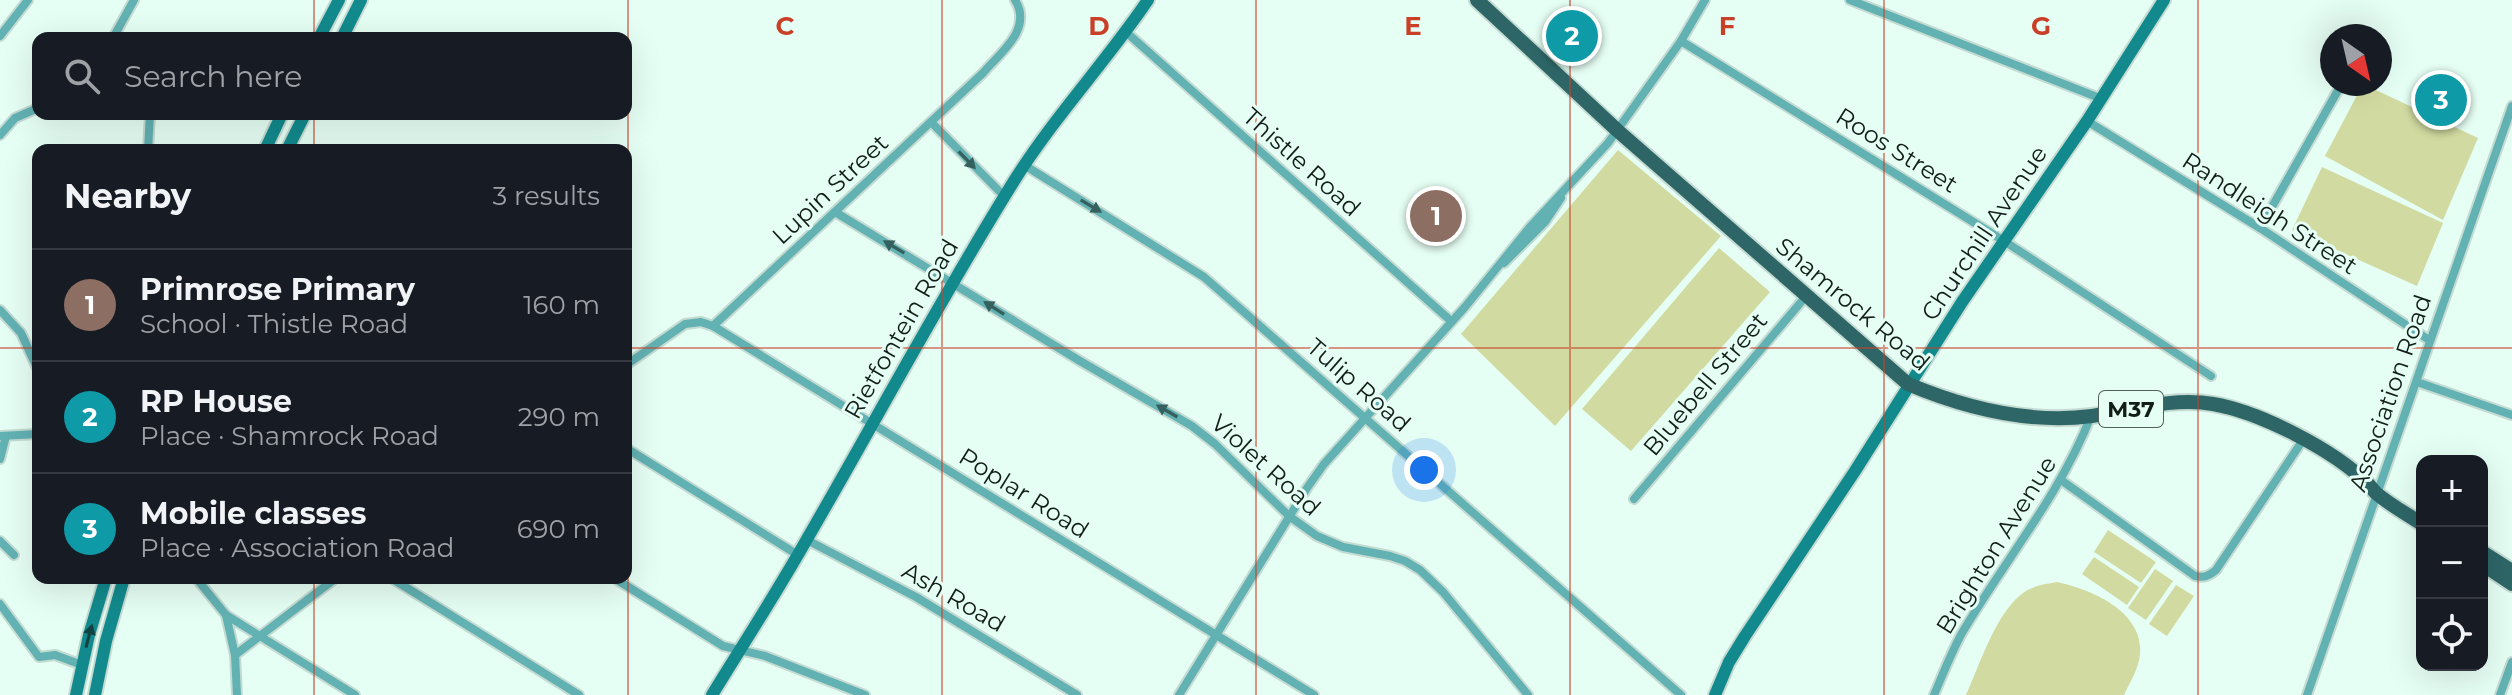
<!DOCTYPE html>
<html lang="en">
<head>
<meta charset="utf-8">
<style>
  :root { --surface:#171b24; --page:#20242c; --text:#f1f3f6; --muted:#9ea1a6; --line:#363941; --accent:#ca3f27 }
  body { margin:0; font-family:Montserrat,sans-serif; background:var(--page); color:var(--text) }
  .controls { position:absolute; right:24px; bottom:24px; display:grid; overflow:hidden; border-radius:16px; box-shadow:0 8px 32px #0002 }
  .controls button { width:72px; height:72px; display:grid; place-items:center; padding:0; border:0; border-bottom:2px solid var(--line); background:var(--surface); color:var(--text); font:40px sans-serif }
  .compass { position:absolute; left:2320px; top:24px; width:72px; height:72px; border-radius:50%; background:var(--surface); box-shadow:0 8px 32px #0002; rotate:146deg }
  .you { position:absolute; left:1424px; top:470px; width:28px; height:28px; margin:-20px; border:6px solid #fff; border-radius:50%; background:#1a73e8; box-shadow:0 0 0 12px #1a73e833 }
  .badge { display:grid; place-items:center; width:52px; height:52px; border-radius:50%; background:var(--accent); color:#fff; font-size:26px; font-weight:700 }
  .pin { position:absolute; translate:-50% -50%; border:4px solid #fff; box-shadow:0 2px 8px #0006 }
  .list { margin:0; padding:0; list-style:none }
  h2 { display:flex; justify-content:space-between; align-items:center; height:104px; margin:0; padding:0 32px; font-size:34px }
  h2 small { font-size:26px; font-weight:400; color:var(--muted) }
  .list li { display:grid; grid-template-columns:52px 1fr auto; gap:24px; align-items:center; box-sizing:border-box; height:112px; padding:0 32px; border-top:2px solid var(--line) }
  .list b { display:block; font-size:30px; white-space:nowrap }
  .list p { margin:0; font-size:26px; white-space:nowrap; color:var(--muted) }
  .list em { font-size:26px; font-style:normal; color:var(--muted) }
  .icon { flex:none; width:44px; height:44px; fill:none; stroke:currentColor; stroke-width:2; stroke-linecap:round; stroke-linejoin:round }
  .map { position:relative; flex:none; width:2512px; height:695px; overflow:hidden }
  .search { position:absolute; background:var(--surface); box-shadow:0 8px 32px #0002; left:32px; top:32px; width:600px; height:88px; display:flex; align-items:center; gap:20px; box-sizing:border-box; padding:0 28px; border-radius:16px; color:var(--muted); font-size:30px }
  .panel { position:absolute; background:var(--surface); box-shadow:0 8px 32px #0002; left:32px; top:144px; width:600px; height:440px; border-radius:16px }
  .map>svg:first-child { display:block }
</style>
</head>
<body>
<div class="map">
<svg width="2512" height="695" viewBox="0 0 2512 695">
  <rect width="100%" height="100%" fill="#e6fff5"/>
  <!-- green -->
  <g fill="#d1daa0">
    <path d="M2363 84 2478 138 2443 220 2325 156Z"/>
    <path d="M1618 150 1721 236 1555 426 1461 334Z"/>
    <path d="M2322 167 2443 223 2417 286 2292 230Z"/>
    <path d="M1719 248 1770 292 1631 451 1582 409Z"/>
    <path d="M2108 530 2156 562 2141 583 2094 552Z"/>
    <path d="M2094 557 2139 587 2127 605 2082 574Z"/>
    <path d="M2155 569 2173 581 2146 620 2128 608Z"/>
    <path d="M2057 582C2090 589 2144 611 2140 654 2139 668 2130 682 2124 695H1966C1980 664 1997 609 2026 591 2036 585 2046 584 2057 582Z"/>
    <path d="M2176 585 2194 596 2167 636 2149 624Z"/>
  </g>
  <g fill="none" stroke-linecap="round" stroke-linejoin="round">
    <defs>
      <g id="street">
        <path d="M1850 0 2102 99"/>
        <path d="M1126 32 1451 321"/>
        <path d="M0 36 28 0"/>
        <path d="M113 38 134 0"/>
        <path d="M1681 41 2004 241 2211 376"/>
        <path d="M2087 121 2260 228 2429 340"/>
        <path d="M931 122 1005 197"/>
        <path d="M0 135 15 118 38 108"/>
        <path d="M148 150 150 114"/>
        <path d="M1024 165 1204 277 1681 695"/>
        <path d="M835 212 1080 361 1192 426 1215 444 1289 516 1317 536 1343 547 1390 556 1405 561 1420 570 1443 592 1528 695"/>
        <path d="M2260 228 2341 85"/>
        <path d="M1504 263 1545 222 1561 198"/>
        <path d="M0 310 21 333 38 370"/>
        <path d="M713 326 983 73C1001 52 1033 29 1015 0"/>
        <path d="M626 365 685 324 701 322 713 326 1314 695"/>
        <path d="M2417 382 2512 415"/>
        <path d="M0 436 38 434"/>
        <path d="M626 448 798 555"/>
        <path d="M0 459 6 436"/>
        <path d="M2061 480 2195 576C2204 578 2209 576 2216 570L2303 440"/>
        <path d="M1634 499 1807 295"/>
        <path d="M807 540 916 597 1077 695"/>
        <path d="M0 541 14 555"/>
        <path d="M196 578 226 615 355 695"/>
        <path d="M391 578 579 695"/>
        <path d="M614 578 723 646 765 656 865 695"/>
        <path d="M0 604 39 657 55 655 82 665"/>
        <path d="M226 615 235 655 237 695"/>
        <path d="M235 655 336 578"/>
        <path d="M1179 695 1307 488 1324 464 1465 307 1530 227 1608 143 1681 41 1705 0"/>
        <path d="M1934 695C1943 674 1951 653 1962 633 2005 560 2060 495 2091 416"/>
        <path d="M2307 695 2512 106"/>
        <path d="M2500 695 2512 662"/>
      </g>
      <g id="secondary">
        <path d="M319 38 339 0"/>
        <path d="M342 38 361 0"/>
        <path d="M265 150 282 114"/>
        <path d="M287 150 305 114"/>
        <path d="M76 695 89 635 106 578"/>
        <path d="M95 695 106 641 124 578"/>
        <path d="M712 695C744 643 777 592 807 539 876 420 941 298 1014 181 1054 117 1106 62 1148 0"/>
        <path d="M1715 695 1729 662 1745 636 1855 471 1962 302 2087 121 2164 0"/>
      </g>
      <g id="primary">
        <path d="M1477 0 1618 131 1908 384C1965 408 2030 424 2092 416 2132 410 2173 397 2213 404 2260 412 2334 450 2368 484 2371 487 2373 490 2376 493 2390 505 2407 514 2422 524"/>
        <path d="M2482 552 2512 571"/>
        <path d="M2482 564 2512 584"/>
      </g>
    </defs>
    <!-- street casing -->
    <use href="#street" stroke="#c4dbd2" stroke-width="12"/>
    <!-- secondary casing -->
    <use href="#secondary" stroke="#c4dbd2" stroke-width="16"/>
    <!-- primary casing -->
    <use href="#primary" stroke="#c4dbd2" stroke-width="18"/>
    <!-- street -->
    <use href="#street" stroke="#62b1b3" stroke-width="8"/>
    <!-- secondary -->
    <use href="#secondary" stroke="#128a8d" stroke-width="12"/>
    <!-- primary -->
    <use href="#primary" stroke="#2e6668" stroke-width="14"/>
  </g>
  <!-- one-way arrows -->
  <defs><path id="oneway-solid" d="M-6-.8H1V-3.2L6.5 0L1 3.2V.8H-6Z" transform="scale(2)"/></defs>
  <g fill="#36605e">
    <use href="#oneway-solid" transform="translate(967 160) rotate(46)"/>
    <use href="#oneway-solid" transform="translate(1091 206) rotate(31)"/>
    <use href="#oneway-solid" transform="translate(894 247) rotate(-149)"/>
    <use href="#oneway-solid" transform="translate(994 308) rotate(-148)"/>
    <use href="#oneway-solid" transform="translate(1167 411) rotate(-150)"/>
  </g>
  <use fill="#124342" href="#oneway-solid" transform="translate(89 636) rotate(-75)"/>
  <!-- grid -->
  <path fill="none" stroke="#ca3f27" stroke-width="2" stroke-opacity="0.55" d="M314 0V38M628 0V695M942 0V695M1256 0V695M1570 0V695M1884 0V695M2198 0V695M314 114V150M0 348H38M626 348H2512M314 578V695"/>
  <g text-anchor="middle" dominant-baseline="central" stroke-width="6" stroke-linejoin="round" paint-order="stroke">
    <!-- shield labels -->
    <rect fill="#e6fff5" stroke="#52615b" stroke-width="2" x="2099" y="391" width="64" height="36" rx="6"/>
    <g font-size="22" font-weight="bold" fill="#121d19">
      <text x="2131" y="409">M37</text>
    </g>
    <!-- street labels -->
    <g font-size="24" fill="#121d19" stroke="#e6fff5">
      <text transform="translate(1897 150) rotate(32)">Roos Street</text>
      <text transform="translate(1302 162) rotate(42)">Thistle Road</text>
      <text transform="translate(830 189) rotate(-43)">Lupin Street</text>
      <text transform="translate(2270 213) rotate(33)">Randleigh Street</text>
      <text transform="translate(1984 233) rotate(-56)">Churchill Avenue</text>
      <text transform="translate(1853 304) rotate(40)">Shamrock Road</text>
      <text transform="translate(901 329) rotate(-60)">Rietfontein Road</text>
      <text transform="translate(1705 384) rotate(-50)">Bluebell Street</text>
      <text transform="translate(1359 385) rotate(41)">Tulip Road</text>
      <text transform="translate(2390 393) rotate(-71)">Association Road</text>
      <text transform="translate(1266 465) rotate(42)">Violet Road</text>
      <text transform="translate(1024 493) rotate(32)">Poplar Road</text>
      <text transform="translate(1996 545) rotate(-58)">Brighton Avenue</text>
      <text transform="translate(954 597) rotate(30)">Ash Road</text>
    </g>
  </g>
  <g font-size="26" text-anchor="middle" font-weight="bold" fill="#ca3f27" stroke="#e6fff5" stroke-width="6" stroke-linejoin="round" paint-order="stroke">
    <text x="785" y="35">C</text>
    <text x="1099" y="35">D</text>
    <text x="1413" y="35">E</text>
    <text x="1727" y="35">F</text>
    <text x="2041" y="35">G</text>
  </g>
</svg>
<div class="controls">
<button>+</button>
<button>−</button>
<button><svg class="icon" aria-label="locate" viewBox="0 0 24 24"><circle cx="12" cy="12" r="6"/><path d="M12 2v4M12 18v4M2 12h4M18 12h4"/></svg></button>
</div>
<svg class="compass" viewBox="-18 -18 36 36"><path d="M0-13l5 13h-10z" fill="#e53935"/><path d="M0 13l5-13h-10z" fill="#9ea1a6"/></svg>
<div class="you"></div>
<div class="pin badge" style="left:1436px;top:216px;background:#8d6e63">1</div>
<div class="pin badge" style="left:1572px;top:36px;background:#0f9aa8">2</div>
<div class="pin badge" style="left:2441px;top:100px;background:#0f9aa8">3</div>
<div class="search"><svg class="icon" aria-label="search" viewBox="0 0 24 24"><circle cx="10" cy="10" r="6"/><path d="M15 15l6 6"/></svg>Search here</div>
<section class="panel">
<h2>Nearby<small>3 results</small></h2>
<ul class="list">
<li><span class="badge" style="background:#8d6e63">1</span><div><b>Primrose Primary</b><p>School · Thistle Road</p></div><em>160 m</em></li>
<li><span class="badge" style="background:#0f9aa8">2</span><div><b>RP House</b><p>Place · Shamrock Road</p></div><em>290 m</em></li>
<li><span class="badge" style="background:#0f9aa8">3</span><div><b>Mobile classes</b><p>Place · Association Road</p></div><em>690 m</em></li>
</ul>
</section>
</div>
</body>
</html>
